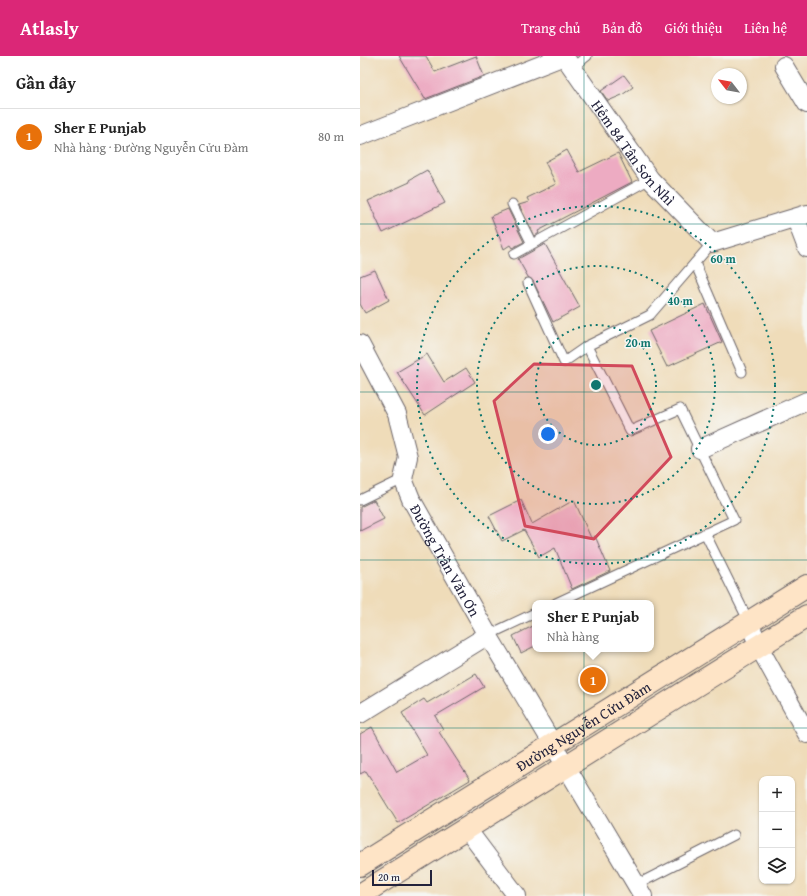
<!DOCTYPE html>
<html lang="vi">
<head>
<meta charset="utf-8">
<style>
  :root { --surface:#fff; --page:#f2f2f2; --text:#222; --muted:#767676; --line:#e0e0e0; --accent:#db2777 }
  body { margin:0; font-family:"Gentium Book Plus",serif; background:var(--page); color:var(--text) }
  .controls { position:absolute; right:12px; bottom:12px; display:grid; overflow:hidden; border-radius:8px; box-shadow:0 1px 3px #0004 }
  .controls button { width:36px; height:36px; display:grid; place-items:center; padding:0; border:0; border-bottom:1px solid var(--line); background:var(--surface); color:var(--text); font:20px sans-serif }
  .compass { position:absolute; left:351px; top:12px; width:36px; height:36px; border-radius:50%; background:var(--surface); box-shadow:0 1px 3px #0004; rotate:301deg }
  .scale { position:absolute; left:12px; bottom:10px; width:60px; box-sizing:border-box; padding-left:4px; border:2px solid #22223b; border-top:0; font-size:11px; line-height:14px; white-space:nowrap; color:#22223b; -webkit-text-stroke:3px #f6f6f2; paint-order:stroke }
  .you { position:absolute; left:188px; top:378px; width:14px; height:14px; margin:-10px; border:3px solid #fff; border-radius:50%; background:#1a73e8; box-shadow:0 0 0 6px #1a73e833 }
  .badge { display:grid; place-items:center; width:26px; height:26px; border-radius:50%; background:var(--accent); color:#fff; font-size:13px; font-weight:700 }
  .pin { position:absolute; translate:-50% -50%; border:2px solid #fff; box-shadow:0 1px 4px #0006 }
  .popup { position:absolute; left:172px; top:544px; width:122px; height:52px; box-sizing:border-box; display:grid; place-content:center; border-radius:8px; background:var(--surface); filter:drop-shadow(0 1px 3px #0005); font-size:13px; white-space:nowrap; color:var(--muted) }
  .popup b { font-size:15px; color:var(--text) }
  .popup::after { content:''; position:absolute; left:50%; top:100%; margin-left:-8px; border:8px solid transparent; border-top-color:var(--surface) }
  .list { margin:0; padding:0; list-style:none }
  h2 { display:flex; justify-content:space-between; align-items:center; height:52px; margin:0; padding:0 16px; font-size:17px }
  h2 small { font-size:13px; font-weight:400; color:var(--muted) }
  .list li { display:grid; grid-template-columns:26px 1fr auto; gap:12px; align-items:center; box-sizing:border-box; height:56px; padding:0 16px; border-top:1px solid var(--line) }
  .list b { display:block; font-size:15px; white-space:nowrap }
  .list p { margin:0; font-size:13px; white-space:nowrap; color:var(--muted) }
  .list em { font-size:13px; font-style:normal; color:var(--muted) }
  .icon { flex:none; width:22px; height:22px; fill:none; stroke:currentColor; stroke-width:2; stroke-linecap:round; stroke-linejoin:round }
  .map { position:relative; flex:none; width:447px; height:840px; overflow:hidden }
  header { display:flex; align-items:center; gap:24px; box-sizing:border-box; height:56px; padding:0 20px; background:var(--accent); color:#fff }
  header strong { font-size:19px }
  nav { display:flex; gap:22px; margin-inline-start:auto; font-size:14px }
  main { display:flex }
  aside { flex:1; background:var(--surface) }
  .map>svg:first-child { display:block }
</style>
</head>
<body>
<header>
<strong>Atlasly</strong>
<nav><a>Trang chủ</a><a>Bản đồ</a><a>Giới thiệu</a><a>Liên hệ</a></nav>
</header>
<main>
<aside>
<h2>Gần đây<small></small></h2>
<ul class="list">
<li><span class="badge" style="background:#e8710a">1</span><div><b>Sher E Punjab</b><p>Nhà hàng · Đường Nguyễn Cửu Đàm</p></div><em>80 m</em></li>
</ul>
</aside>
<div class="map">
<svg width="447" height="840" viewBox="0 0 447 840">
  <rect width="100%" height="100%" fill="#f6f6f2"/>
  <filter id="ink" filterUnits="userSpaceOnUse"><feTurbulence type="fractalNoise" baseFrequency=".025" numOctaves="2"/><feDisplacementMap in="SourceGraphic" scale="8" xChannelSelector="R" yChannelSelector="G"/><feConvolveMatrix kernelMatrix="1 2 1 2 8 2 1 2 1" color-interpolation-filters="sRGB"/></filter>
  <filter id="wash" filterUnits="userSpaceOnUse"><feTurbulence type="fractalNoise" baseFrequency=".012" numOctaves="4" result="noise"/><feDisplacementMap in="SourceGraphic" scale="16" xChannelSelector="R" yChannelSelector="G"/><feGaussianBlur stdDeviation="0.9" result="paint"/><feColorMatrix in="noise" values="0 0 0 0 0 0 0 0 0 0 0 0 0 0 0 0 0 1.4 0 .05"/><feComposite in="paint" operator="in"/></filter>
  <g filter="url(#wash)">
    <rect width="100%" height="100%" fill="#efdcb9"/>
    <g id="blocks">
      <!-- building -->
      <g fill="#edabc2">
        <path d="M39 0H66L75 16 116 0 124 20 65 43Z"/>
        <path d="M264 19 273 31 262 39 248 45 241 35Z"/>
        <path d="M207 94 219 116 258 97 272 126 178 175 179 177 175 180 159 149 169 146 167 142 196 128 185 106Z"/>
        <path d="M67 114 85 147 23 177 8 145 50 126 49 124Z"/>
        <path d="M148 153 164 186 152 192 150 189 144 193 131 160Z"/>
        <path d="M185 188 220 251 193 266 173 225 168 221 158 203Z"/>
        <path d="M15 214 29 244 5 257 0 248V220Z"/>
        <path d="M345 248 362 286 307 311 289 275Z"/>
        <path d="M67 298 84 326 106 312 115 326 65 359 37 316Z"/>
        <path d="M14 444 24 463 0 475V451Z"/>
        <path d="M161 444 172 468 214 444 231 482 235 480 250 515 212 533 195 492 179 501 164 474 142 485 129 460Z"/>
        <path d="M175 569V590L161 597 153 580Z"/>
        <path d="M116 618 124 631 75 660 83 673 79 676 110 724 38 767 6 715 0 718V678L12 671 37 716 67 699 42 657 64 643 67 647Z"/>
      </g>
    </g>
  </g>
  <g filter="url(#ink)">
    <use href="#blocks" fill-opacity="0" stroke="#6a6367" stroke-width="1"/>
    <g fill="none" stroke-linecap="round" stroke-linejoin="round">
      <defs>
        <g id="lane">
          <path d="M212 12 227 0"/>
          <path d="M152 148 172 188"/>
          <path d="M154 198 290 123"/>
          <path d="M335 207 382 316"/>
          <path d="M168 227 204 306 227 290 290 259 352 187"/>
          <path d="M0 444 43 423"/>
          <path d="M345 477 389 566"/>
          <path d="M196 547 374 464 320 353 270 375 227 290"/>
          <path d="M128 579 175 557"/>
          <path d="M276 829 374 779"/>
        </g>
        <g id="street">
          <path id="s1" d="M204 0 290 123 352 187 447 158"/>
          <path d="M424 10 447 48"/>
          <path d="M0 80 204 0"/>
          <path d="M436 163 447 192"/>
          <path id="s2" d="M0 288 37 358 48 401 43 423 51 443 128 579 283 840"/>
          <path d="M340 393 447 345"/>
          <path d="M389 566 399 591 447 678"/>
          <path d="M0 658 128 579"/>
          <path d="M106 772 157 840"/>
        </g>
        <g id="secondary">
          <path id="s3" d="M0 809 447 530"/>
          <path d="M0 839 447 560"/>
        </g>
      </defs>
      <!-- lane casing -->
      <use href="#lane" stroke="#6a6367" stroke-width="11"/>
      <!-- street casing -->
      <use href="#street" stroke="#6a6367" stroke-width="20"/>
      <!-- secondary casing -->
      <use href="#secondary" stroke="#6a6367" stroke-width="24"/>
      <!-- lane -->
      <use href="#lane" stroke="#fff" stroke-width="9"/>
      <!-- street -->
      <use href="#street" stroke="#fff" stroke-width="18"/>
      <!-- secondary -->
      <use href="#secondary" stroke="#fee4c6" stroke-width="22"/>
    </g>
  </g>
  <!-- marked area -->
  <path fill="#d1495b" fill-opacity="0.2" stroke="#d1495b" stroke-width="3" stroke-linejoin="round" d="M174 308 272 310 311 401 234 483 165 470 134 345Z"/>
  <!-- grid -->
  <path fill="none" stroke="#0f766e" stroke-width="1" stroke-opacity="0.55" d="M224 0V840M0 168H447M0 336H447M0 504H447M0 672H447"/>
  <!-- distance rings -->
  <g fill="none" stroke="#0f766e" stroke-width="2" stroke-dasharray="2 4">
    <circle cx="236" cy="329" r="60"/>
    <circle cx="236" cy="329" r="119"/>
    <circle cx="236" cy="329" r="179"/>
  </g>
  <g text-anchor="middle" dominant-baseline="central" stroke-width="3" stroke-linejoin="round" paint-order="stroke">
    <!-- street labels -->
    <g font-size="15" fill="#22223b" stroke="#f6f6f2">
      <text stroke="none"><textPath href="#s1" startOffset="119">Hẻm 84 Tân Sơn Nhì</textPath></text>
      <text stroke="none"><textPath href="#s2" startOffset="238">Đường Trần Văn Ơn</textPath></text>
      <text stroke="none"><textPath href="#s3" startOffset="263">Đường Nguyễn Cửu Đàm</textPath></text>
    </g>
  </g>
  <circle cx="236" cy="329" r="6" fill="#0f766e" stroke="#f6f6f2" stroke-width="2"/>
  <g font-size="12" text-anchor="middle" font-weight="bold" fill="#0f766e" stroke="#f6f6f2" stroke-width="3" stroke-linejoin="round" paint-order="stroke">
    <text x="363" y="207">60 m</text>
    <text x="320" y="249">40 m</text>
    <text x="278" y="291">20 m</text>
  </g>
</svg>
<div class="controls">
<button>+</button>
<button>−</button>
<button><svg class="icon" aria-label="layers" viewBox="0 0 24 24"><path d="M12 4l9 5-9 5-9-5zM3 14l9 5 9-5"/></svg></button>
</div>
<svg class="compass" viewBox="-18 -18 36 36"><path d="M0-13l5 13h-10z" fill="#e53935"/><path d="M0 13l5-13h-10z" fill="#767676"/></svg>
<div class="scale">20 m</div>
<div class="you"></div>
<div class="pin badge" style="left:233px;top:624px;background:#e8710a">1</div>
<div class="popup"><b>Sher E Punjab</b>Nhà hàng</div>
</div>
</main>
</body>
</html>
